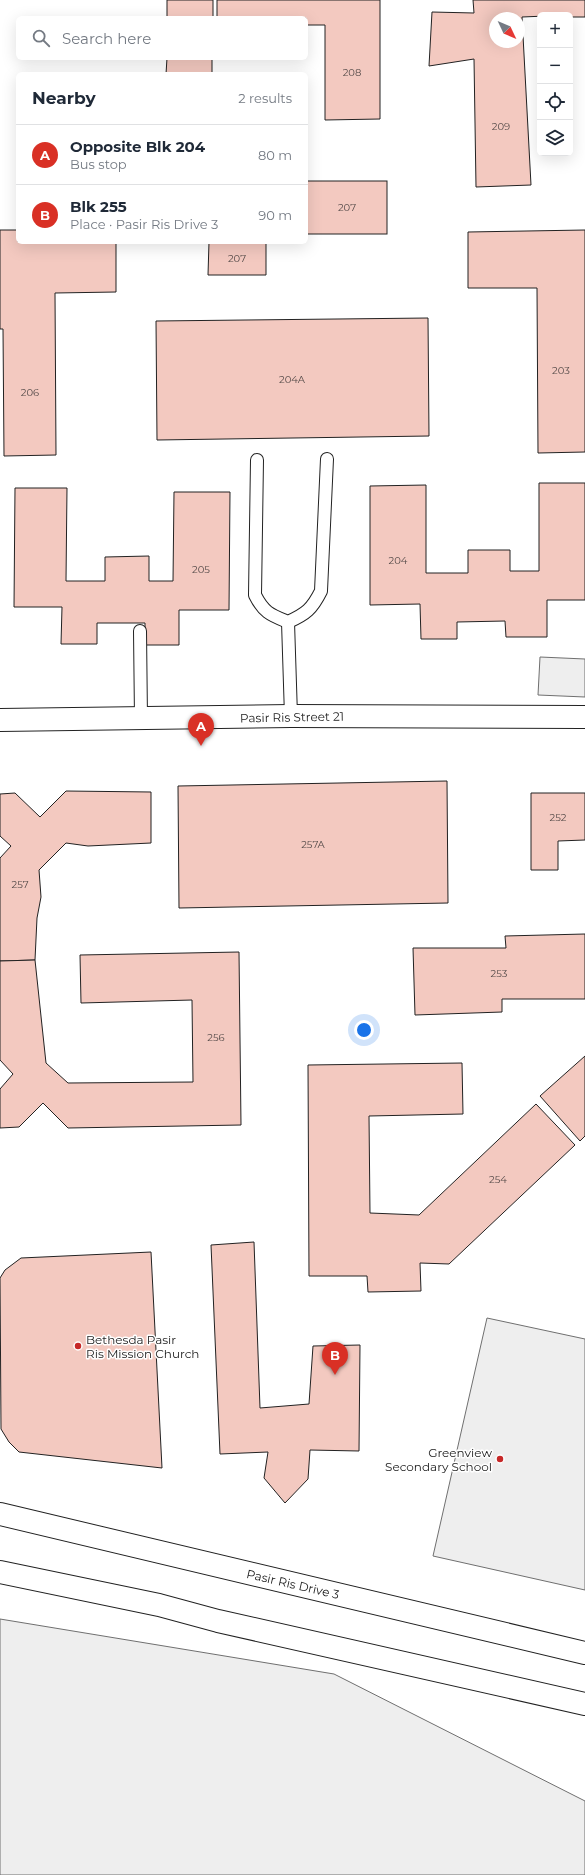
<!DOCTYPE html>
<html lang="en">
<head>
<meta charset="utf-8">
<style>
  :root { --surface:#fff; --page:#f2f2f3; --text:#1f2937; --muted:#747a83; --line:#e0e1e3; --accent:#d93025 }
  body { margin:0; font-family:Montserrat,sans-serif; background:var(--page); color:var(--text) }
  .controls { position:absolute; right:12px; top:12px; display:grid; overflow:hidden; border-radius:6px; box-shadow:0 4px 16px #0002 }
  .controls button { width:36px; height:36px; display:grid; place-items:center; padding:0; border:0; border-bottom:1px solid var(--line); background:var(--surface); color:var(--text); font:20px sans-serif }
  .compass { position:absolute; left:489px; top:12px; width:36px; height:36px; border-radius:50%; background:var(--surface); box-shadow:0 4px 16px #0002; rotate:134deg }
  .you { position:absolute; left:364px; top:1030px; width:14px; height:14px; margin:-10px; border:3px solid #fff; border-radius:50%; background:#1a73e8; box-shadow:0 0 0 6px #1a73e833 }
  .badge { display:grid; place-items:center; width:26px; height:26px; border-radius:50%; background:var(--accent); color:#fff; font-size:13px; font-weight:700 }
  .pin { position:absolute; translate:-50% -33px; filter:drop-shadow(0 1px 2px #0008) }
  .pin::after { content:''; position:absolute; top:21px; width:14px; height:12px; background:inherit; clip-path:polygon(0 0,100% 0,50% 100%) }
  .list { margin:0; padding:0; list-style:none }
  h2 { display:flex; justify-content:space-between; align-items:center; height:52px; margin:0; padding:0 16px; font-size:17px }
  h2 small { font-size:13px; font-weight:400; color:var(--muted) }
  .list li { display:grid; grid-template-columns:26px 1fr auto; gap:12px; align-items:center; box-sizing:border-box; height:60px; padding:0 16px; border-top:1px solid var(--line) }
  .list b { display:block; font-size:15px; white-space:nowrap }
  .list p { margin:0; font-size:13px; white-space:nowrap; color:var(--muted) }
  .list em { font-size:13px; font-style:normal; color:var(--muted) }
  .icon { flex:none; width:22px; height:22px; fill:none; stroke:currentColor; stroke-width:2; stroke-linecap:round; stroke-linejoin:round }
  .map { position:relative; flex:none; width:585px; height:1875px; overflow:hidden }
  .search { position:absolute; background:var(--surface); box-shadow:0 4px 16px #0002; left:16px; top:16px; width:292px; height:44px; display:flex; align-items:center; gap:10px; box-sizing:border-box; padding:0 14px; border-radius:6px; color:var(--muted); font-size:15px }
  .panel { position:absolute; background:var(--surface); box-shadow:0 4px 16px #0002; left:16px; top:72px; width:292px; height:172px; border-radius:6px }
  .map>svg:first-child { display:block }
</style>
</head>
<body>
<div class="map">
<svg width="585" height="1875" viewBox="0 0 585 1875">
  <rect width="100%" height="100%" fill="#fff"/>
  <!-- green -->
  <g fill="#eee" stroke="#6f6f6f">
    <path d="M540 657 585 659V697L538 695Z"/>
    <path d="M487 1318 585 1339V1590L433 1556Z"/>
    <path d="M0 1619 334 1674 585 1801V1875H0Z"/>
  </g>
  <!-- building -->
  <g fill="#f3c9c0" stroke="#222" fill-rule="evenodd">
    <rect x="167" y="0" width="46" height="18"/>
    <path d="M217 0H380V119L325 120V25H306V18H217Z"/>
    <path d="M473 0H585V17H570V15L522 17 531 185 476 187 474 59 429 66 432 12 474 13ZM495 18H519V42H495Z"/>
    <path d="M167 58H212V74H166Z"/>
    <rect x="306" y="181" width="81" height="53"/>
    <path d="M0 230H18V242H116V292L55 293 56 455 4 456 3 329H0Z"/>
    <path d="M585 230V452L538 453 537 288H468V232Z"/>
    <path d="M209 242H266V275H208Z"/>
    <path d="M428 318 429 436 157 440 156 321Z"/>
    <path d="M539 483H585V600H547V637H506L505 621 457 622V639H421L420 604 370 605V486L426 485V573H468V550H510V571H539Z"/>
    <path d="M15 488H67L66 581H105V557L149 556V581H173L174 492H230L229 610H179V645H145V623H97V644H61L62 607H14Z"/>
    <path d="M447 781 448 903 179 908 178 786Z"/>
    <path d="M66 791 151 792V843L88 846 66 843 39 870 41 897 37 918 35 960 0 961V858L11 846 0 836V794L15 793 40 817Z"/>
    <path d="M531 793H585V840L558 841V870H531Z"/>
    <path d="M585 934V999H502V1012L415 1015 413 948H506L505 936Z"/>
    <path d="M239 952 241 1125 68 1128 43 1103 19 1127 0 1128V1089L13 1074 0 1060V961L35 960 46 1063 68 1083 193 1082 192 1000 81 1003 80 955Z"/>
    <path d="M585 1056V1136L580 1141 540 1096Z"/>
    <path d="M462 1063 463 1114 369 1116 370 1213 419 1215 536 1104 575 1145 449 1264 420 1263 421 1291 368 1292 367 1276H309L308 1065Z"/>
    <path d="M254 1242 260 1408 309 1404 313 1346 360 1345 359 1451 310 1450 308 1479 285 1503 264 1478 268 1452 220 1454 211 1245Z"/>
    <path d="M151 1252 162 1468 19 1452 9 1442 1 1429 0 1278 5 1270 21 1258Z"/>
  </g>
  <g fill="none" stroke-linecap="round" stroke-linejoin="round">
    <defs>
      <g id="lane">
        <path d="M257 460 255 595C264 613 271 615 288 622 306 614 312 609 321 591L327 459"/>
        <path d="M288 622 291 716"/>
        <path d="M140 631 141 719"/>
      </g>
      <path id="street" d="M0 720 291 716 585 717"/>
      <g id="primary">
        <path d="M0 1514 585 1653"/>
        <path d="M0 1572 159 1605 218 1621 585 1704"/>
      </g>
    </defs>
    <!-- lane casing -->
    <use href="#lane" stroke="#222" stroke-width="14"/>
    <!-- street casing -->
    <use href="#street" stroke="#222" stroke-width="24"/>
    <!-- primary casing -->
    <use href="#primary" stroke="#222" stroke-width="24"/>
    <!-- lane -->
    <use href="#lane" stroke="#fff" stroke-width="12"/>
    <!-- street -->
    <use href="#street" stroke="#fff" stroke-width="22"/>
    <!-- primary -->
    <use href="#primary" stroke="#fff" stroke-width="22"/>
  </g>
  <!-- markers -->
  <g fill="#c62828" stroke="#fff" stroke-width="1.5">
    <circle cx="78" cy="1346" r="4"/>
    <circle cx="500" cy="1459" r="4"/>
  </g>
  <g text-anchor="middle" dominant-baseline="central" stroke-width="3" stroke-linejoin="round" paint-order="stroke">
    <!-- number labels -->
    <g font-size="10" fill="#564c4a">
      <text x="352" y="72">208</text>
      <text x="501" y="126">209</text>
      <text x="347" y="207">207</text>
      <text x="237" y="258">207</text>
      <text x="561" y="370">203</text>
      <text x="292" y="379">204A</text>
      <text x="30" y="392">206</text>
      <text x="398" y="560">204</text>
      <text x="201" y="569">205</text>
      <text x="558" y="817">252</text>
      <text x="313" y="844">257A</text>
      <text x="20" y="884">257</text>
      <text x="499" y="973">253</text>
      <text x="216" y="1037">256</text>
      <text x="498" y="1179">254</text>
    </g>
    <!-- street labels -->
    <g font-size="12" fill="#222" stroke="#fff">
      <text transform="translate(292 717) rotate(-1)">Pasir Ris Street 21</text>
      <text transform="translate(293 1584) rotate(13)">Pasir Ris Drive 3</text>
    </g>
    <!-- poi labels -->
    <g font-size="12" fill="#222" stroke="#fff" text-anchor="start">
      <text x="86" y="1339">Bethesda Pasir<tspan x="86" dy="14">Ris Mission Church</tspan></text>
      <text x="492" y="1452" text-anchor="end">Greenview<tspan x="492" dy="14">Secondary School</tspan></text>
    </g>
  </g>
</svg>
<div class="controls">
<button>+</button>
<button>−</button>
<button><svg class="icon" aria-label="locate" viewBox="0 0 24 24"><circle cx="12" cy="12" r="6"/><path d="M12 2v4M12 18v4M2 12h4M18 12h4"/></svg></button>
<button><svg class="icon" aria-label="layers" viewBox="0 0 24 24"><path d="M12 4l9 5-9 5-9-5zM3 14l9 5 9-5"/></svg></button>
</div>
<svg class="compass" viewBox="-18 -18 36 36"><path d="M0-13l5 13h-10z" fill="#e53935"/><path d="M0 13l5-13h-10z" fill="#747a83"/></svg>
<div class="you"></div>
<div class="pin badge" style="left:201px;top:746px">A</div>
<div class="pin badge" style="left:335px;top:1375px">B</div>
<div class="search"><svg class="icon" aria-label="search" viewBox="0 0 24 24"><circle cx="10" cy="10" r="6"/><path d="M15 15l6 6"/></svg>Search here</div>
<section class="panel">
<h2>Nearby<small>2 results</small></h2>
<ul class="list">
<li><span class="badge">A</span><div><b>Opposite Blk 204</b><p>Bus stop</p></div><em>80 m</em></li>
<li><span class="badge">B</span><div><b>Blk 255</b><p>Place · Pasir Ris Drive 3</p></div><em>90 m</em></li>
</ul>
</section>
</div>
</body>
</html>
